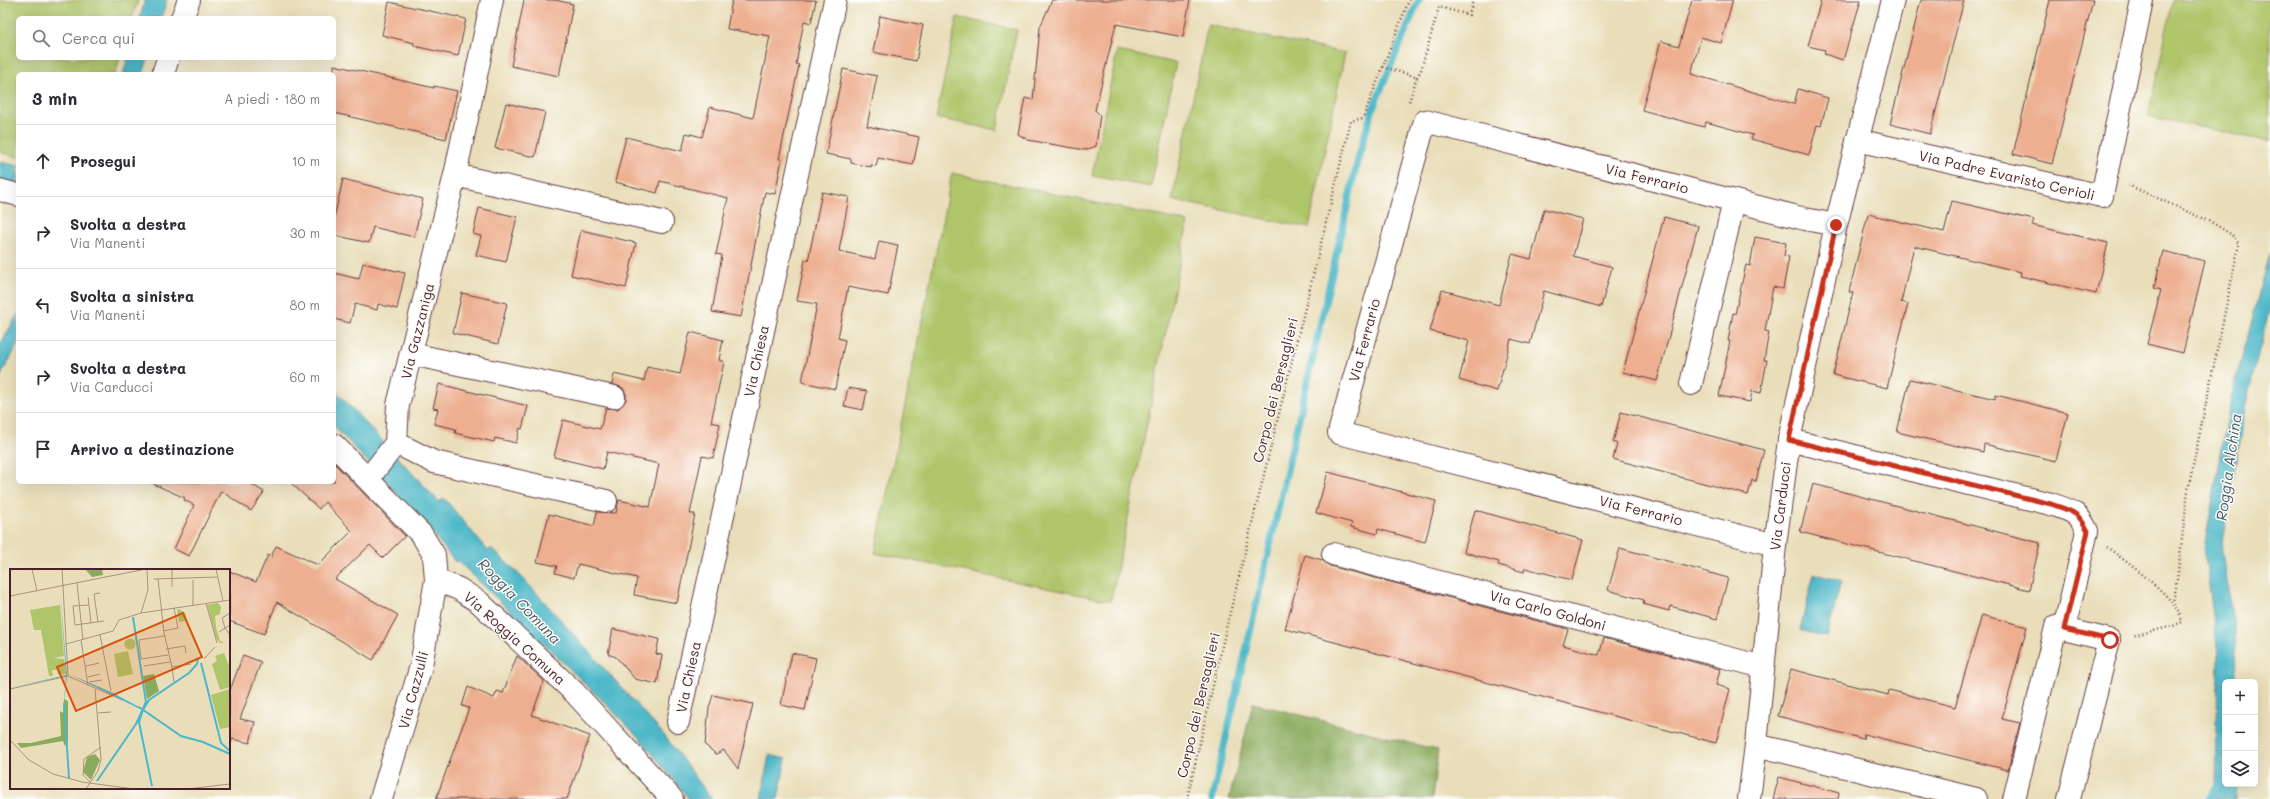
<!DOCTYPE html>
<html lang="it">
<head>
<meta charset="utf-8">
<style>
  :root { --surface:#fff; --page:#f2f2f3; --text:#2b2b33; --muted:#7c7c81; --line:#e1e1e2 }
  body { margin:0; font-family:Mali,sans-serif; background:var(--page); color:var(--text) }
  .controls { position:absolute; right:12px; bottom:12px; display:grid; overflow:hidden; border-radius:6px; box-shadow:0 4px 16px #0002 }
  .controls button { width:36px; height:36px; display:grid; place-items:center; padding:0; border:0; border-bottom:1px solid var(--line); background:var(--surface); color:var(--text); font:20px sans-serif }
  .stop { position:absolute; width:12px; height:12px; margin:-9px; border:3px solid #c8321e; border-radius:50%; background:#fff }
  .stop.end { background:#c8321e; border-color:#fff; box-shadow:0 1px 4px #0008 }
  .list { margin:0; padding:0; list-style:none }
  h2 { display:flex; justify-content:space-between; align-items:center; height:52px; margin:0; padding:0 16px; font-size:17px }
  h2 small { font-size:13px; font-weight:400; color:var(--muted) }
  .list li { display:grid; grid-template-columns:26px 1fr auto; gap:12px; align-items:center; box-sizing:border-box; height:72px; padding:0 16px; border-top:1px solid var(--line) }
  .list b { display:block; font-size:15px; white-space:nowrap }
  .list p { margin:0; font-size:13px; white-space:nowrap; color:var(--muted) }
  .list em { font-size:13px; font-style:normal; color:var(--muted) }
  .icon { flex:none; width:22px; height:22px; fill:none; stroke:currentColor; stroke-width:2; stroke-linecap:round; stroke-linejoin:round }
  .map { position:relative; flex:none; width:2270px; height:799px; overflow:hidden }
  .search { position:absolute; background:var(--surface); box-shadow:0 4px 16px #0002; left:16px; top:16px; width:320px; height:44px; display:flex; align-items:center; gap:10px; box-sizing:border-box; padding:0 14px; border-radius:6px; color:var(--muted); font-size:15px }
  .panel { position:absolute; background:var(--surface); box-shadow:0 4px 16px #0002; left:16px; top:72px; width:320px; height:412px; border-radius:6px }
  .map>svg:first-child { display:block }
</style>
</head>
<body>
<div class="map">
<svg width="2270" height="799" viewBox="0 0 2270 799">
  <rect width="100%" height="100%" fill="#fdfcf7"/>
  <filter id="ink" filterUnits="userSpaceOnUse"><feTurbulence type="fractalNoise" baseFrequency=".025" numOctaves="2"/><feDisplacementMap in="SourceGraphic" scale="8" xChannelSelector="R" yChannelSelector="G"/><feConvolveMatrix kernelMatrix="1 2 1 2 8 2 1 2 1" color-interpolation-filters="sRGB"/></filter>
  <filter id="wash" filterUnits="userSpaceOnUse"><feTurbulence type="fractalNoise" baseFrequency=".012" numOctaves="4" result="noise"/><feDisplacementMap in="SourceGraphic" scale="16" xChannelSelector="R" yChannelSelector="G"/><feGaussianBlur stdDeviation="0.9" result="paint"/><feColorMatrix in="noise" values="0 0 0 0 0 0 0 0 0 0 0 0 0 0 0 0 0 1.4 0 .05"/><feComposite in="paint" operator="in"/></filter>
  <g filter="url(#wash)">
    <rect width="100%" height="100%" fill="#e9deb9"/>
    <!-- green -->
    <g fill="#aec569" stroke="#7c724a">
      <path d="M0 0H138L132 18H18V58H120L115 74H18V157L0 152Z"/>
      <path d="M2173 0H2270V142L2148 116Z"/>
      <path d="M957 17 1017 30 997 130 936 118Z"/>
      <path d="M1208 25 1345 53 1309 228 1172 200Z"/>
      <path d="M1117 51 1176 63 1151 187 1092 176Z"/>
      <path d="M952 173 1188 222 1111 601 875 553Z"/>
    </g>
    <!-- forest -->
    <path fill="#8aaa5d" stroke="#6a6444" d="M1253 703 1438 750 1432 799H1229Z"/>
    <!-- water -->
    <g fill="#4bb7c8" stroke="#4a6b7a">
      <path d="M145 0H167L161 18H140Z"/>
      <path d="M128 58H148L143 74H123Z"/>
      <path d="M0 162 18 166V186L0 181Z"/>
      <path d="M2270 253V307L2245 408 2222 542 2229 598 2235 630 2236 682H2225V784H2236L2235 799H2216L2218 653 2204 548 2231 398Z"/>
      <path d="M18 314V344L0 377V345Z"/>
      <path d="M334 389 439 502 444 498 488 551 491 548 522 577 664 735 712 799H689L640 739 609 707 458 561 455 562 427 526 334 426Z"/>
      <path d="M1814 574 1841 581 1827 637 1800 630Z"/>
      <path d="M769 755 786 759 778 799H761Z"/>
    </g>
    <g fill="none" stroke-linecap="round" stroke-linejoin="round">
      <!-- stream -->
      <g stroke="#4bb7c8" stroke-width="7">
        <path d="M1212 799 1359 155 1373 108 1419 0"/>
        <path d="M2210 799 2221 782"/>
      </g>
    </g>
    <g id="blocks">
      <!-- building -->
      <g fill="#edaf90">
        <path d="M524 0H555L573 4 559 76 511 66Z"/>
        <path d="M732 0H816L811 23 804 21 796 64 799 65 779 159H782L775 194 765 192 741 317 712 312 722 255 716 254 728 198 660 181 657 193 615 182 626 137 682 151 686 133 702 137 710 107 753 118 770 36 727 29Z"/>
        <path d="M1052 0H1190L1183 37 1116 24 1095 110 1100 115 1096 146 1085 150 1028 140 1018 134 1025 98 1033 100 1040 27Z"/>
        <path d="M1692 0H1733L1721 43 1701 37 1691 74 1794 104 1798 89 1828 98 1821 126 1817 125 1809 155 1751 139 1753 135 1706 122 1704 127 1642 110 1661 41 1679 46Z"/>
        <path d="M1821 0H1861L1843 60 1824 54 1825 50 1808 46Z"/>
        <path d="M1921 0H1964L1930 134 1890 124Z"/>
        <path d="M2050 0H2093L2052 164 2013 154Z"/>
        <path d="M389 2 466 19 458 56 414 46V43L382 35Z"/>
        <path d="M880 16 923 25 916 61 873 52Z"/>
        <path d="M334 65 434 88V86L457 91 446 139 334 113Z"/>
        <path d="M843 69 877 76 867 126 919 137 913 165 878 158 876 166 871 165V167L851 163V159L826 154Z"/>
        <path d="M506 103 545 112 535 157 495 148Z"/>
        <path d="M343 179 423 199 414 237 373 227 369 243 334 235V218Z"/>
        <path d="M822 192 849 197 839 251 875 259 879 241 898 245 888 295 848 287 838 338 845 340 835 389 802 382 817 304 797 301 805 260 808 261Z"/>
        <path d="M1952 201 2034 220 2032 225 2108 243 2096 294 2020 276 2021 272 1914 246 1901 302 1908 304 1887 388 1833 375 1853 293 1849 292 1868 214 1944 232Z"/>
        <path d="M479 208 517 217 506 262 476 255 481 236 473 234Z"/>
        <path d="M1544 209 1583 219 1573 256 1612 267 1601 307 1544 291 1530 344 1511 339 1497 391 1459 380 1469 341 1430 331 1442 290 1499 305 1512 254 1531 259Z"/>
        <path d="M1664 217 1698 226 1657 381 1623 372Z"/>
        <path d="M581 230 636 243 626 288 571 275Z"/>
        <path d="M1755 237 1786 243 1784 256 1789 257 1783 289 1773 287 1765 331 1769 332 1764 360H1767L1761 393 1752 391 1750 402 1719 396 1730 341H1728L1733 313 1735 314 1746 265 1750 266Z"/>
        <path d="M2163 251 2205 261 2183 353 2147 344 2161 290 2154 288Z"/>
        <path d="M363 263 405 273 397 309 378 304 377 310 355 304 350 323 334 319V273L359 279Z"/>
        <path d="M462 293 507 303 498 344 453 333Z"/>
        <path d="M690 332 723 340 719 360 724 362 711 422 720 424 713 458 702 456 690 514H695L677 603 634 595 637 578 578 564 574 578 555 573 557 566 537 562 549 514 594 526 597 512 616 513 619 500 650 507 659 464 607 452 603 469 554 457 563 420 600 429 606 408 618 409 626 400V394L623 388 612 384 614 374 644 381 647 367 680 374Z"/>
        <path d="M1910 379 1995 399 1996 395 2068 413 2056 461 1984 444 1983 452 1897 432Z"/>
        <path d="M439 384 528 406 522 429 520 428 516 443 495 438 494 442 455 433 456 429 434 424 438 409 433 408Z"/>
        <path d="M848 388 867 391 863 410 844 406Z"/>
        <path d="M1621 412 1764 450 1756 481 1752 480 1748 495 1613 459 1617 444 1613 442Z"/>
        <path d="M334 463 405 536 383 558 370 545 335 579 398 615 373 660 277 602 264 634 229 621V571L256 582 268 555 271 557 276 546 318 565 352 531 325 502 319 509 290 482H334Z"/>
        <path d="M1328 472 1436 501 1425 542 1378 529 1377 534 1351 527 1352 523 1316 513Z"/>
        <path d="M149 482H248L264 492 251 511 221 491 189 556 174 549 194 505 184 500 185 498Z"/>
        <path d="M1813 484 2040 543 2029 590 1800 532Z"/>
        <path d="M1475 510 1583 540 1572 580 1525 568 1524 572 1498 565 1499 562 1464 552Z"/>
        <path d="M1620 548 1728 578 1717 619 1670 606 1669 611 1643 604 1644 600 1608 590Z"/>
        <path d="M1305 555 1322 560 1330 566 1568 629 1563 645 1599 655 1604 638 1720 669 1716 685 1730 689 1716 743 1285 629Z"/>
        <path d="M1982 615 2027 627 2002 719 2020 723 2008 770 1864 734 1863 739 1778 716 1791 669 1888 695 1889 690 1955 707Z"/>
        <path d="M613 629 659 639 656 654 662 655 657 684 635 679 616 657 608 654Z"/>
        <path d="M792 653 816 658 805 710 781 705Z"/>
        <path d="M243 655 261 662 240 719 255 722 250 743 232 739 231 743H229V693Z"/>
        <path d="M517 656 544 681 532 715 590 736 567 799H436L469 708 462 706 468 687 494 698 497 691 503 693Z"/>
        <path d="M713 695 753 704 738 769 724 750 716 754 705 745 709 708Z"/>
        <path d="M1779 777 1839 793 1838 799H1773Z"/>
      </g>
    </g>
  </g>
  <g filter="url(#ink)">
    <use href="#blocks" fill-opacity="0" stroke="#623c40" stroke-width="1"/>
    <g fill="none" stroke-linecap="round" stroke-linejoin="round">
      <defs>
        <g id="minor">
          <path d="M1893 0 1836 225 1789 440 1775 545 1756 745 1976 799"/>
          <path d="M182 18 189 0"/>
          <path d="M163 74 168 58"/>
          <path d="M1857 140 2102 196 2142 0"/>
          <path d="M455 175 662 222"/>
          <path d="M0 190 18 195"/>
          <path d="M411 354 614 397"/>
          <path d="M1691 384 1734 201"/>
          <path d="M1789 440 2051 504C2071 511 2078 511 2087 531L2064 629"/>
          <path d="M396 443 434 462 606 501"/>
          <path d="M334 445 422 535 434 555 436 580 421 666 381 799"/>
          <path d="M368 479 396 443 398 405 455 175 492 0"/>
          <path d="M1775 545 1339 433 1425 121 1805 219 1836 225"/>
          <path d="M1333 554 1763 667"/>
          <path d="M436 580 459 589 479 602 574 692 672 799"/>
          <path d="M678 722 835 0"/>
          <path d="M1749 799 1756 745"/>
          <path d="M2014 799 2056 627 2109 640 2069 799"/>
        </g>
      </defs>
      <!-- minor casing -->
      <use href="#minor" stroke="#623c40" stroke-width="24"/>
      <!-- path -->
      <g stroke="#623c40" stroke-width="2.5" stroke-dasharray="1 3" stroke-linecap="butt">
        <path d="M1383 67 1417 77 1409 102"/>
        <path d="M1417 77 1421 70 1439 7 1469 15 1473 0"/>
        <path d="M2128 185 2213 223 2232 235 2239 244 2188 490 2176 588 2173 601"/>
        <path d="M2107 547C2127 563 2179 598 2182 622L2173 626 2132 636"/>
        <path d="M1187 799 1225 633 1351 121 1363 118 1409 0"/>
      </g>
      <!-- minor -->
      <use href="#minor" stroke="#fff" stroke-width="22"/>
    </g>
  </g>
  <g fill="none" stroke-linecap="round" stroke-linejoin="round" filter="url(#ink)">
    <!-- route -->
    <path stroke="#c8321e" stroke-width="5" d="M1836 225 1789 440 2051 504C2071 511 2078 511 2088 531L2064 629 2110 640"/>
  </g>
  <g text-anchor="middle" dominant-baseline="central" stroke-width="3" stroke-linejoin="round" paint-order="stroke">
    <!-- street labels -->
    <g font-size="14" fill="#4a1f2b" stroke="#fdfcf7">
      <text transform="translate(2007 175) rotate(13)">Via Padre Evaristo Cerioli</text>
      <text transform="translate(1647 178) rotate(14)">Via Ferrario</text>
      <text transform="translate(417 331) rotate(-76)">Via Gazzaniga</text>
      <text transform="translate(1364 340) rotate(-75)">Via Ferrario</text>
      <text transform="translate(756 361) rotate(-78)">Via Chiesa</text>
      <text transform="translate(1275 390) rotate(-76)">Corpo dei Bersaglieri</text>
      <text transform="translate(1780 506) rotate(-83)">Via Carducci</text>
      <text transform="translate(1641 510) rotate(14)">Via Ferrario</text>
      <text transform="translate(1548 610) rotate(15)">Via Carlo Goldoni</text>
      <text transform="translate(515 638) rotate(42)">Via Roggia Comuna</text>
      <text transform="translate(688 677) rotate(-78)">Via Chiesa</text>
      <text transform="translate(413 690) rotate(-75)">Via Cazzulli</text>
      <text transform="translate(1198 705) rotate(-77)">Corpo dei Bersaglieri</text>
    </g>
    <!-- water labels -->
    <g font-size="15" font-style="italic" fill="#4a5c6a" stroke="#fdfcf7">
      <text transform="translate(2228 467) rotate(-82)">Roggia Alchina</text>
      <text transform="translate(520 601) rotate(46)">Roggia Comuna</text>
    </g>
  </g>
  <!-- overview -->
  <g transform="translate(10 569)">
    <rect width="220" height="220" fill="#e9deb9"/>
    <path d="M208 34 211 38 210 45 205 47 206 58 210 72 215 74H210L206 69 197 36ZM50 36 54 87 43 89 54 90 56 105 48 106 47 101H42L43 107H39L31 61H24L20 41ZM169 40 175 44 177 52 169 53 167 41ZM114.5 75a5.5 5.5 0 1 1 11 0a5.5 5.5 0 1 1-11 0ZM118 82 123 105 108 108 104 85ZM214 84 220 99V118L210 121 202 95 207 92 205 87ZM220 120V158L210 160 201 126Z" fill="#aec569"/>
    <path d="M75 0H92L93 6 82 8ZM144 105 149 122 137 130 133 107ZM54 130 58 132V173L55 177 53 172 11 179 7 174H21L51 167 50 142 53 144ZM85 185 90 191 81 211 73 203 77 188Z" fill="#8aaa5d"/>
    <path d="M50 20 57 106 53 146 56 107 0 119 56 106ZM59 105 101 123 131 139 130 140Z" fill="#4bb7c8"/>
    <path fill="none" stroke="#4bb7c8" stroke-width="2" d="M191 94 211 174 220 182M54 134 59 209M129 138 171 167 193 173 220 185M87 212 126 155 136 133 123 48M142 217 129 153 133 141 139 131 179 104 187 95 188 89"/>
    <path fill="none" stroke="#a99280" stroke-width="1" d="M22 0 27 22M52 0 58 107M206 0 213 32M144 10 207 8M148 10 154 64 162 98 181 95M183 11V36M67 14 73 71M162 18V0M0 27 136 0M78 28 81 54M196 34 207 74M79 36 63 37 65 56 94 52M131 44 138 21 137 0M220 44 212 49 215 59 220 66M88 53 84 25 90 24M153 62 168 59 164 39M209 63 220 56M90 66 101 122M154 67 129 71 131 90 158 86M71 71 78 116M56 75 103 62 109 51 131 44 220 31M156 80 175 77 176 84M194 90 205 78M76 97 89 94M134 97 160 93M162 98 164 113M78 108 90 105M79 113 92 111M0 120 58 107 112 131M88 144 101 143M0 171 19 191 43 205 72 213 124 220M80 213 73 206 74 190 91 178M76 220 88 202 91 190 85 120M177 220 220 215"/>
    <path fill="#d8530f" fill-opacity="0.15" stroke="#d8530f" stroke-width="2" d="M173 44 192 88 66 142 47 98Z"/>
    <rect width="220" height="220" fill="none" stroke="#4a1f2b" stroke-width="2"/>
  </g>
</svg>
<div class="controls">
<button>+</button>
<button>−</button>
<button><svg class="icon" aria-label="layers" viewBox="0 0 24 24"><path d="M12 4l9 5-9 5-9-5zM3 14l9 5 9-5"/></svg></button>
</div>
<div class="stop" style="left:2110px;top:640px"></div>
<div class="stop end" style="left:1836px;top:225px"></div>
<div class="search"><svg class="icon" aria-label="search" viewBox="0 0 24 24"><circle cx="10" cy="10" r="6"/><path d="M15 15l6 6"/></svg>Cerca qui</div>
<section class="panel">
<h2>3 min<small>A piedi · 180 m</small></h2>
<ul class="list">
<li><svg class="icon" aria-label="ahead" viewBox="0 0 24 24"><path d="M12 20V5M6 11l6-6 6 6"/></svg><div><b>Prosegui</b></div><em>10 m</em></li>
<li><svg class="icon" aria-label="right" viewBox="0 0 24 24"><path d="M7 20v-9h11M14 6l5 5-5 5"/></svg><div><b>Svolta a destra</b><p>Via Manenti</p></div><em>30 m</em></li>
<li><svg class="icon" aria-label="left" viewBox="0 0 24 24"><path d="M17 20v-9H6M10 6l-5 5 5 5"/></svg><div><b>Svolta a sinistra</b><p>Via Manenti</p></div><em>80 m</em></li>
<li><svg class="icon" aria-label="right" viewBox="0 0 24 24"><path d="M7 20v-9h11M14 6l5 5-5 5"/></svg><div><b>Svolta a destra</b><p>Via Carducci</p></div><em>60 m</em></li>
<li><svg class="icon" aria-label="arrive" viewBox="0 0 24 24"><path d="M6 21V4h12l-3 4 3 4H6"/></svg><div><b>Arrivo a destinazione</b></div></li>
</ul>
</section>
</div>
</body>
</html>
